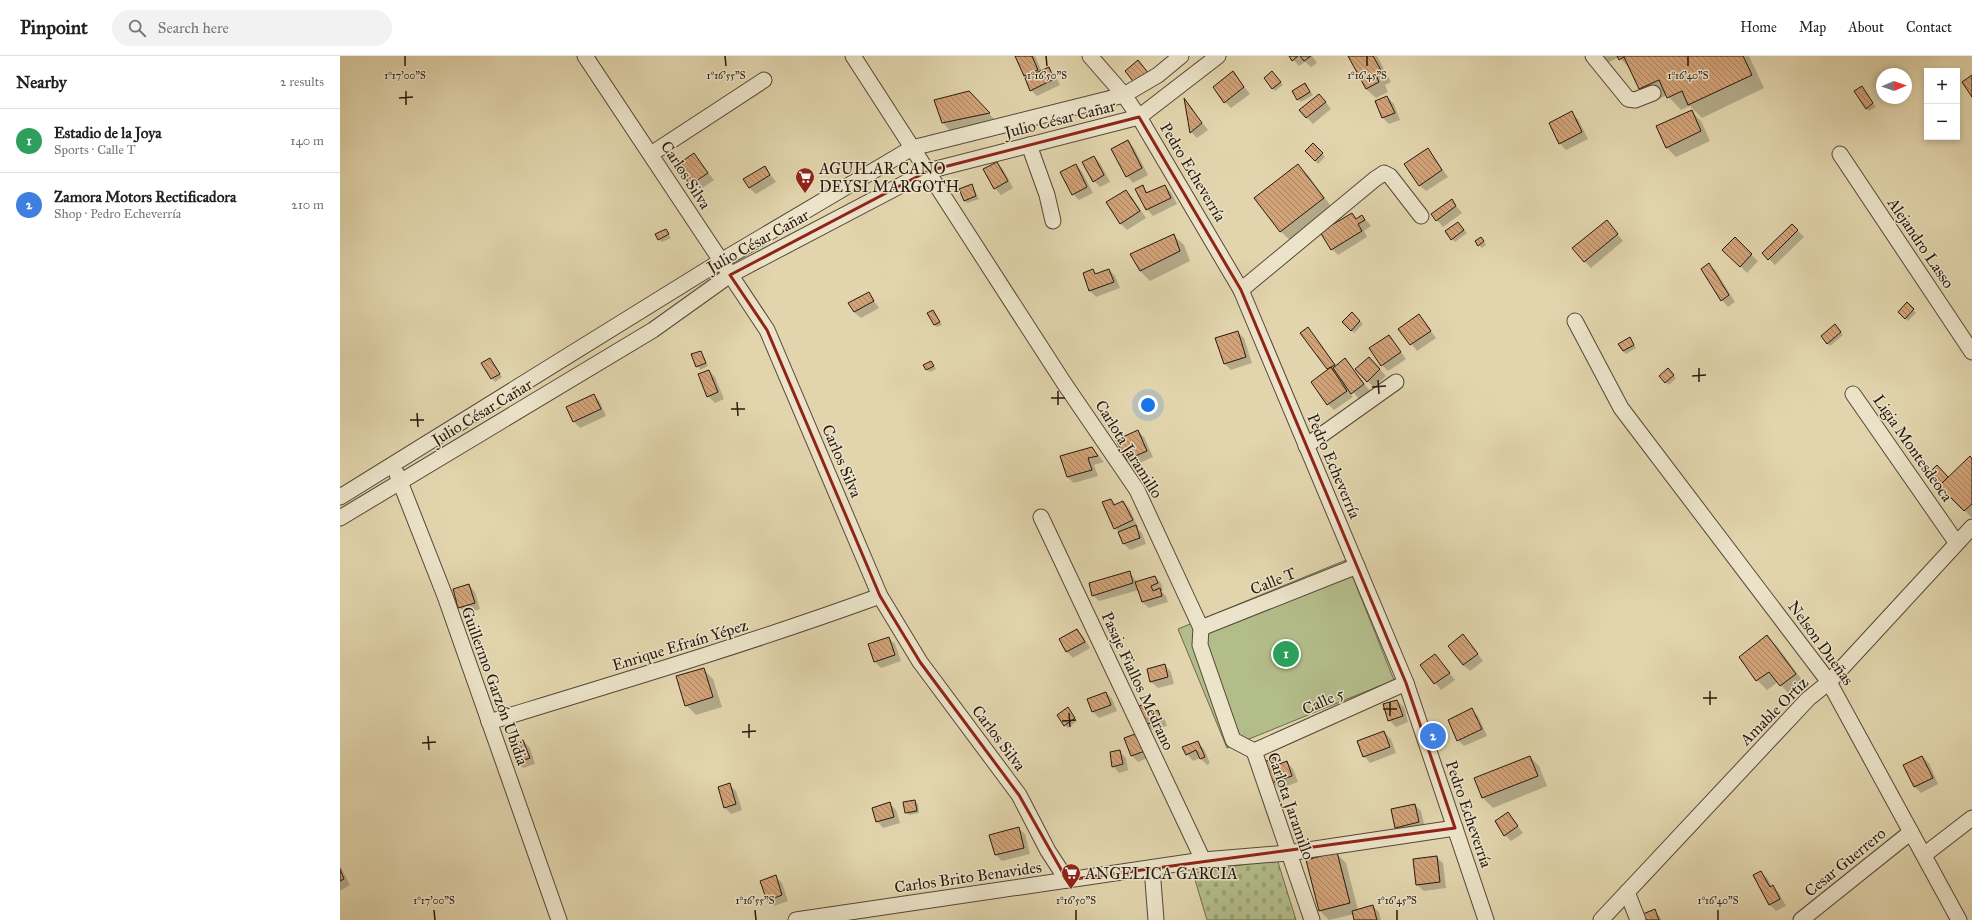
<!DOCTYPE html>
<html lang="en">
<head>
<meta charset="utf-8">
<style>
  :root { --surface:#fff; --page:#f2f2f2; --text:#202124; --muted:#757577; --line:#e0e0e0; --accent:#8f2418 }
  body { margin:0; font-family:"IM FELL Great Primer",serif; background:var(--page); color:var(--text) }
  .controls { position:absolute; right:12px; top:12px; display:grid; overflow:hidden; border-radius:0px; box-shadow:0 2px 6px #0003 }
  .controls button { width:36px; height:36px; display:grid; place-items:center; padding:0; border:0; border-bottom:1px solid var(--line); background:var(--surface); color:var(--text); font:20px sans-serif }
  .compass { position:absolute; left:1536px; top:12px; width:36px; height:36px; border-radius:50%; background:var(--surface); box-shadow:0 2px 6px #0003; rotate:88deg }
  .you { position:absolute; left:808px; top:349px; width:14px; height:14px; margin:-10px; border:3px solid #fff; border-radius:50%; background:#1a73e8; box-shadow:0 0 0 6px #1a73e833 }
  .badge { display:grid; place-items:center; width:26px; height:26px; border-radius:50%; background:var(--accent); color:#fff; font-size:13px; font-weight:700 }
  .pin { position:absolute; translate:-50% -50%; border:2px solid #fff; box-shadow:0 1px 4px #0006 }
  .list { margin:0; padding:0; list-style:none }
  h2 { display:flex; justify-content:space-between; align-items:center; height:52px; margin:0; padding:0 16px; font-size:17px }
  h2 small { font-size:13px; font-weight:400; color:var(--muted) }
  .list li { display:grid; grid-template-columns:26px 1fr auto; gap:12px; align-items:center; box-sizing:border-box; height:64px; padding:0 16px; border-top:1px solid var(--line) }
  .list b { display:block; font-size:15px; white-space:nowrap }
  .list p { margin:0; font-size:13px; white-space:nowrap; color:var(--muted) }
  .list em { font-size:13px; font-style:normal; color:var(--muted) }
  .icon { flex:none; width:22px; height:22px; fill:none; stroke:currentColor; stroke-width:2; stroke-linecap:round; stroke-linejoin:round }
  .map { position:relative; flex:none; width:1632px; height:864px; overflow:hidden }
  header { display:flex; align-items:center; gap:24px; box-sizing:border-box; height:56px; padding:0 20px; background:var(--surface); border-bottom:1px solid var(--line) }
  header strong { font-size:19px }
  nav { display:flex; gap:22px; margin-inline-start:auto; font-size:14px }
  .search { width:280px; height:36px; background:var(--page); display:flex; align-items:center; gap:10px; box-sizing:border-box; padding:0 14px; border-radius:22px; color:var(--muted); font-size:15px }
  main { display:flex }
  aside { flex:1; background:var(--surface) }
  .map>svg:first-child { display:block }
</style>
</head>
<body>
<header>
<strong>Pinpoint</strong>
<div class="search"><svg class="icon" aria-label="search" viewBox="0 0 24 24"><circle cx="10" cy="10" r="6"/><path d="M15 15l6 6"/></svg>Search here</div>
<nav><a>Home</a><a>Map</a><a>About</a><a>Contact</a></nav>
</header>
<main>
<aside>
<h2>Nearby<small>2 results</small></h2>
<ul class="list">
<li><span class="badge" style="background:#2e9e5b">1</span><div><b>Estadio de la Joya</b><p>Sports · Calle T</p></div><em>140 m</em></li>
<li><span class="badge" style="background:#3f7fe0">2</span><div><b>Zamora Motors Rectificadora</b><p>Shop · Pedro Echeverría</p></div><em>210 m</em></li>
</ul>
</aside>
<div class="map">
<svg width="1632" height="864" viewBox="0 0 1632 864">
  <defs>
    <pattern id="cemetery-stones" width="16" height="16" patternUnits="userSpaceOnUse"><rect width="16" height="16" fill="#b3bd8a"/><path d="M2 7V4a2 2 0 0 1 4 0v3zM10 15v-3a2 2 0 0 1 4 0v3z" fill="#9aa276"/></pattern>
    <pattern id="building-back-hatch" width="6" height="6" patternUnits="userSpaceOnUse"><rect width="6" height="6" fill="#d2a378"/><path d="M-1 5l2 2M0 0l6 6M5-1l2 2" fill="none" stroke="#aa8461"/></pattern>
  </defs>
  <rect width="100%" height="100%" fill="#e2d5ad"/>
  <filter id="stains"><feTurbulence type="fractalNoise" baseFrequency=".005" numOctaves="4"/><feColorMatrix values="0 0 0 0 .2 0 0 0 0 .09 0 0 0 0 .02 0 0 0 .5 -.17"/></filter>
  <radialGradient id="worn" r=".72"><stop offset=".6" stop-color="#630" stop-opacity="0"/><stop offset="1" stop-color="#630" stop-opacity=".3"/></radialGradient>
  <!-- cemetery -->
  <path fill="url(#cemetery-stones)" stroke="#6d6a4d" d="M937 803 956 864H867L853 817Z"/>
  <!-- pitch -->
  <path fill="#b3bd8a" stroke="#6d6a4d" d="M1006 504 1054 624 887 692 838 573Z"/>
  <!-- shadow -->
  <g fill="#0003">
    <path d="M676 0H695L702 16 709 13 715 19 720 29 697 40 691 34Z"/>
    <path d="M950 0H972L977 7 971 11 965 6 959 10Z"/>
    <path d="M1009 0H1037L1051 26 1045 29 1048 36 1036 42 1026 33Z"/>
    <path d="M1263 0H1409L1424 32 1362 62 1350 50 1341 54 1327 39 1313 46 1300 33 1291 14 1279 1 1269 6Z"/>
    <path d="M932 16 943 29 935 35 932 32Z"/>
    <path d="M893 17 910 38 891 52 885 46Z"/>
    <path d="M965 28 973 39 961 46 958 43Z"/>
    <path d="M1524 34 1536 51 1529 55 1526 52Z"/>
    <path d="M1047 41 1054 48 1060 64 1049 68 1043 62 1036 46Z"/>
    <path d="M845 45 868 74 857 82 851 76Z"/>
    <path d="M985 45 991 53 973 68 967 62Z"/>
    <path d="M638 46 658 67 612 77 603 67Z"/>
    <path d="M1351 55 1361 65 1370 85 1336 101 1326 91Z"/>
    <path d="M1231 57 1238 63 1248 83 1226 94 1220 87Z"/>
    <path d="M788 85 794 92 808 119 793 127 787 120Z"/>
    <path d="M973 88 985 101 978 108 966 95Z"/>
    <path d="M1088 93 1108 121 1086 135 1079 129Z"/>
    <path d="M354 98 374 124 358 135 338 110Z"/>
    <path d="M754 101 760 107 770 126 760 131 754 125Z"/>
    <path d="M657 107 663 113 673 132 661 139 655 132Z"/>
    <path d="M736 109 742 116 753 137 739 144 733 138Z"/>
    <path d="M958 110 968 119 993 153 951 185 941 176 916 142Z"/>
    <path d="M425 111 436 126 416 138 409 132Z"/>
    <path d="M632 129 639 143 627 147 624 144Z"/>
    <path d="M824 130 831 136 837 148 813 160 807 153 802 131 809 137Z"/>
    <path d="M786 135 792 141 806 162 787 174 781 168 768 147Z"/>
    <path d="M1111 144 1122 157 1103 171 1097 164Z"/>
    <path d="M1012 158 1017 163 1022 160 1028 166 1031 170 1024 175 1027 181 998 199 992 193Z"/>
    <path d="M1118 167 1127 177 1115 186 1112 183Z"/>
    <path d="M1452 169 1464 181 1435 209 1423 197Z"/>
    <path d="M1273 172 1283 185 1251 212 1244 205Z"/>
    <path d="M326 174 331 182 322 186 319 183Z"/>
    <path d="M834 180 844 189 850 205 810 225 800 215Z"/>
    <path d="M1395 183 1418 205 1407 217 1384 194Z"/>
    <path d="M1144 185 1146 189 1142 192 1139 189Z"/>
    <path d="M1369 209 1376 215 1395 246 1388 251 1382 244Z"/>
    <path d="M753 214 757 218 769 214 775 220 780 232 756 241 750 235Z"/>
    <path d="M528 237 539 252 521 262 514 256Z"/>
    <path d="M1567 248 1576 257 1568 265 1559 256Z"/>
    <path d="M593 255 602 269 597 271 594 269Z"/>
    <path d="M1012 258 1023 268 1014 277 1003 266Z"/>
    <path d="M1079 259 1096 282 1077 295 1060 273Z"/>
    <path d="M967 272 996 309 1005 304 1030 335 1019 343 1007 330 1006 331 1013 341 994 354 988 348 989 314 962 277Z"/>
    <path d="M1498 272 1503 279 1490 290 1487 287Z"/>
    <path d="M897 276 904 282 912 307 891 314 885 308Z"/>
    <path d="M1049 280 1066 303 1048 315 1042 309Z"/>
    <path d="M1290 282 1296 292 1286 298 1283 295Z"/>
    <path d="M361 296 368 310 360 314 353 299Z"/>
    <path d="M153 306 162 321 155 326 143 308Z"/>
    <path d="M591 306 596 313 590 316 587 313Z"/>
    <path d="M1035 308 1046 320 1034 331 1027 325Z"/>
    <path d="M369 315 375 321 384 343 375 347 368 340Z"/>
    <path d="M1331 316 1336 322 1329 329 1320 320Z"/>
    <path d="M254 339 260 346 266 360 240 372 234 366Z"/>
    <path d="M797 375 804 381 813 401 793 410 786 404 778 384Z"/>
    <path d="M752 392 764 406 754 409 758 420 734 427 727 421Z"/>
    <path d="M1632 403V462L1589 418 1597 411 1608 422Z"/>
    <path d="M771 444 776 449 783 446 789 452 798 471 797 472 802 477 806 488 790 494 784 488 780 477 775 472Z"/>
    <path d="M789 516 797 526 815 521 821 527 823 534 821 535 826 540 828 546 809 552 802 546 799 534 759 545 753 539Z"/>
    <path d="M129 529 135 536 140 553 126 558 119 551Z"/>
    <path d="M737 574 743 580 750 592 733 602 727 596 720 583Z"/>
    <path d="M1427 581 1437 590 1465 628 1450 639 1438 626 1427 634 1417 624 1400 601Z"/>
    <path d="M548 582 555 588 561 605 541 612 535 606 529 589Z"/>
    <path d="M1129 586 1143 605 1130 615 1123 609Z"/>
    <path d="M1095 599 1115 624 1101 634 1081 609Z"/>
    <path d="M825 609 831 616 834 628 818 632 811 626Z"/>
    <path d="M363 613 373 623 382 651 356 659 346 649Z"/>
    <path d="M766 637 772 643 777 655 759 662 753 656 748 644Z"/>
    <path d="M1057 645 1064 651 1068 666 1056 671 1049 664Z"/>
    <path d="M807 648 814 657 818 656 824 662 827 670 812 674 806 668Z"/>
    <path d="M1132 654 1138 660 1147 680 1124 690 1118 684Z"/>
    <path d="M730 656 737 665 728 672 725 669Z"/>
    <path d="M1044 676 1051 683 1056 697 1030 707 1024 700Z"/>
    <path d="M797 678 810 701 798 706 792 700 785 683Z"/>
    <path d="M183 685 190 692 195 708 183 712 177 706Z"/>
    <path d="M857 686 864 693 870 707 867 709 860 702 853 705 847 698Z"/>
    <path d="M779 695 786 702 788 714 779 717 773 710Z"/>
    <path d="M1190 701 1199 710 1207 730 1153 752 1143 742 1135 723Z"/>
    <path d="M1582 701 1589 707 1598 728 1581 737 1574 730Z"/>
    <path d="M934 703 940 709 947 706 953 713 958 726 939 733 932 727Z"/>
    <path d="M389 729 396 735 402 754 391 758 385 752Z"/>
    <path d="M575 745 578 748 579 757 569 759 566 756Z"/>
    <path d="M549 747 556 754 560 767 543 772 537 765Z"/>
    <path d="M1075 749 1081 755 1085 772 1062 778 1056 771Z"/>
    <path d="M1168 757 1183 777 1171 785 1165 779Z"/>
    <path d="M678 772 685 778 690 798 662 805 656 799 651 779Z"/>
    <path d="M996 797 1006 807 1018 854 1032 850 1039 856 1041 864H1015L1014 858 989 864 980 855 967 805Z"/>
    <path d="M1096 801 1103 807 1106 832 1084 835 1077 829 1074 804Z"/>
    <path d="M0 810 10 829 0 835Z"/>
    <path d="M1421 816 1427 822 1432 831 1439 837 1446 850 1436 855 1430 849 1415 820Z"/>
    <path d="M435 820 442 827 448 845 434 850 427 844Z"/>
    <path d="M1314 854 1322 864H1307Z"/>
  </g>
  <!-- building -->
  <g fill="url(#building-back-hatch)" stroke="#271810">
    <path d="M675 0H692L698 14 684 20Z"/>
    <path d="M949 0H958L952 5Z"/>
    <path d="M960 0H971L964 5Z"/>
    <path d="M1008 0H1033L1042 16 1036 19 1039 26 1026 33Z"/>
    <path d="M1277 0H1403L1412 19 1348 49 1342 35 1327 42 1319 24 1299 33 1284 1 1279 4Z"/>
    <path d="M798 4 809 18 796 29 785 15Z"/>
    <path d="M709 11 714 23 690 35 685 22Z"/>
    <path d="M893 15 904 31 884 47 873 31Z"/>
    <path d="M932 15 941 26 932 33 924 22Z"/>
    <path d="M1632 19V41L1622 26Z"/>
    <path d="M965 27 970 36 957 44 952 35Z"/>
    <path d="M1522 30 1533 47 1526 53 1514 35Z"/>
    <path d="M629 35 650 57 602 67 594 44Z"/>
    <path d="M979 38 986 46 966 62 959 54Z"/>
    <path d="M1047 40 1055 57 1042 62 1035 45Z"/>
    <path d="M844 42 862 67 850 77Z"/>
    <path d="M1352 54 1361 75 1326 92 1316 70Z"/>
    <path d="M1232 55 1242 76 1219 88 1209 67Z"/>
    <path d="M788 84 802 112 786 121 771 93Z"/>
    <path d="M973 87 983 97 975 105 965 95Z"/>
    <path d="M1088 92 1102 114 1079 130 1064 108Z"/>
    <path d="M354 97 368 117 350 129 337 109Z"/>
    <path d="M754 100 764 119 753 126 742 106Z"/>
    <path d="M657 106 668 125 654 133 643 113Z"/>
    <path d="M736 108 747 131 732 139 720 116Z"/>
    <path d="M958 108 984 142 940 176 914 142Z"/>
    <path d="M425 110 430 119 409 132 403 123Z"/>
    <path d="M632 128 636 140 624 145 619 133Z"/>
    <path d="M803 129 806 137 825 129 831 142 806 154 795 133Z"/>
    <path d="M786 134 800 155 780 168 766 146Z"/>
    <path d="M1112 143 1116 150 1096 165 1091 158Z"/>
    <path d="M1012 157 1016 163 1022 159 1025 164 1018 168 1022 175 991 194 980 176Z"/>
    <path d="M1267 164 1278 178 1244 206 1232 192Z"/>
    <path d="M1118 166 1124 174 1111 184 1105 175Z"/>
    <path d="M1452 168 1458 174 1428 204 1422 197Z"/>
    <path d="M326 173 329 178 318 184 315 178Z"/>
    <path d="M834 178 840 195 800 215 790 198Z"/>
    <path d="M1141 181 1144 185 1138 190 1135 185Z"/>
    <path d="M1395 181 1412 198 1400 211 1382 194Z"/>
    <path d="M1369 207 1389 239 1381 245 1361 213Z"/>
    <path d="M753 213 755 218 769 213 774 226 749 235 743 217Z"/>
    <path d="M529 236 534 245 514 256 508 247Z"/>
    <path d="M1567 246 1574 253 1565 263 1558 256Z"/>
    <path d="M593 254 600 266 594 269 587 257Z"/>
    <path d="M1012 256 1020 265 1011 275 1002 266Z"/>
    <path d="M1079 258 1091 275 1070 289 1058 273Z"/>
    <path d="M1495 268 1501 276 1487 288 1481 280Z"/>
    <path d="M968 271 995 309 987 313 960 277Z"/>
    <path d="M898 275 906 301 884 308 875 282Z"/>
    <path d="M1049 279 1061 296 1041 310 1029 292Z"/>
    <path d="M1290 281 1294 289 1283 295 1278 288Z"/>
    <path d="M361 295 366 307 356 311 351 298Z"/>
    <path d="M1029 301 1040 313 1027 326 1015 313Z"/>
    <path d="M150 302 160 318 151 323 141 307Z"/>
    <path d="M1005 302 1024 328 1011 338 993 312Z"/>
    <path d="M591 305 594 310 586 314 583 309Z"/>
    <path d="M991 311 1007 335 987 349 971 326Z"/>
    <path d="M1328 312 1334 319 1325 327 1319 320Z"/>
    <path d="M369 314 378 336 367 341 358 318Z"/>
    <path d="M254 338 261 353 233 366 226 351Z"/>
    <path d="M798 374 807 395 786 404 776 384Z"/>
    <path d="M752 391 758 400 748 402 752 414 727 421 720 400Z"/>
    <path d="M1630 400 1632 403V448L1624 455 1599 430Z"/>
    <path d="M1597 409 1608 421 1599 430 1588 418Z"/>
    <path d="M771 443 774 449 783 445 793 464 774 473 762 446Z"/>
    <path d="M796 469 800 482 783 488 778 476Z"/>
    <path d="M790 515 793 527 752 540 749 527Z"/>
    <path d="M815 520 818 527 811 530 813 535 820 532 822 540 802 546 795 526Z"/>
    <path d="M129 528 135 547 118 552 113 533Z"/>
    <path d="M737 573 745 586 726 596 719 583Z"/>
    <path d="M1123 578 1138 598 1123 609 1108 590Z"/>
    <path d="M1427 579 1456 618 1440 630 1429 616 1416 625 1399 601Z"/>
    <path d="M549 581 555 599 534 606 528 588Z"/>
    <path d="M1095 598 1110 617 1094 628 1080 609Z"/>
    <path d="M825 608 828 621 810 626 807 613Z"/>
    <path d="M364 612 373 641 345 650 336 620Z"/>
    <path d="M766 636 771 649 752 656 747 643Z"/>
    <path d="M1057 644 1063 660 1048 665 1043 648Z"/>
    <path d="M807 647 811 657 818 654 821 663 805 669 799 650Z"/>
    <path d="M728 651 735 662 724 670 717 659Z"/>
    <path d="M1132 652 1142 673 1117 685 1108 664Z"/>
    <path d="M1044 675 1050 691 1023 701 1017 685Z"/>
    <path d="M798 677 805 695 791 700 784 682Z"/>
    <path d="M183 684 190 702 176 707 170 689Z"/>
    <path d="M858 685 865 701 860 703 856 694 846 699 842 691Z"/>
    <path d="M780 694 783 708 772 711 770 696Z"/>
    <path d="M1190 700 1198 720 1142 742 1134 722Z"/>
    <path d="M1582 700 1593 722 1574 731 1563 709Z"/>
    <path d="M935 701 937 709 947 705 952 720 931 727 924 706Z"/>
    <path d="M390 727 396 748 384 752 378 731Z"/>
    <path d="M575 744 577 755 565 757 563 746Z"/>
    <path d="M550 746 554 761 536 766 532 752Z"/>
    <path d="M1075 748 1079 766 1055 772 1051 753Z"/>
    <path d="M1168 756 1178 770 1164 780 1155 765Z"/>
    <path d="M679 771 684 792 655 799 649 779Z"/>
    <path d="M997 796 1010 847 979 855 966 804Z"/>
    <path d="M1097 800 1100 826 1076 829 1073 803Z"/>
    <path d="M0 813 4 823 0 825Z"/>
    <path d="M1421 815 1430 831 1433 829 1440 843 1429 849 1413 819Z"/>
    <path d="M436 819 442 839 427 845 420 825Z"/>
    <path d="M1033 849 1037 864H1014L1012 855Z"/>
    <path d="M1315 853 1319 864H1305L1303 858Z"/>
  </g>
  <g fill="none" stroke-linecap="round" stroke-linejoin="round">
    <defs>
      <g id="minor">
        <path d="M245 0 427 274 540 540 580 606 679 739 708 795 727 824"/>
        <path d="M513 0 724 327 797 434 861 572 860 589 893 684 914 695 972 864"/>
        <path d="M750 0 784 39 799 61 901 234 1066 627 1146 864"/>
        <path d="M1253 0 1288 43 1295 44 1313 37"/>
        <path d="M689 89 707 139 713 165"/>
        <path d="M311 98 424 24"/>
        <path d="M1500 98 1632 296"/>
        <path d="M901 234 1035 123 1044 117 1050 120 1081 160"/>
        <path d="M1235 265 1281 352 1489 626 1619 864"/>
        <path d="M1513 338 1616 486"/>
        <path d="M966 390 1056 326"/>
        <path d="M57 418 105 540 219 864"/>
        <path d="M0 441 381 205 572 92 784 39 818 19 841 0"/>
        <path d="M701 461 863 804"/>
        <path d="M0 462 313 274 390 219 588 115 799 61 878 0"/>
        <path d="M861 572 1017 510"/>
        <path d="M149 666C280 626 411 587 540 540"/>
        <path d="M914 695 1066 627"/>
        <path d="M1584 799 1632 762"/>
        <path d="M812 812 816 864"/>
        <path d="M1287 836 1298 864"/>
        <path d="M456 864 863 804 948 797 1115 772"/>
        <path d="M1261 864 1468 643 1489 626 1632 471"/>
        <path d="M1461 864 1571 776"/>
      </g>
    </defs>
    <!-- minor casing -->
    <use href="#minor" stroke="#564737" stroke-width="17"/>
    <!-- minor -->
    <use href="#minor" stroke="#ece4ca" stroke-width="15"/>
  </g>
  <!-- marked area -->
  <path fill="none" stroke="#8f2418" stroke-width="3" stroke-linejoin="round" d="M799 61 901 234 1066 627 1115 772 727 824 679 739 580 606 540 540 427 274 390 219 588 115Z"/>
  <!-- ticks -->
  <path fill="none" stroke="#271810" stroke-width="1.5" d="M65 0V10M385 0 386 10M706 0 707 10M1027 0V10M1348 0V10M66 35V49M59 42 73 41M1359 312V326M1352 320 1366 319M1038 324 1039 338M1032 331 1046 330M718 335V349M711 342H725M397 346 398 360M391 353H405M77 357 78 371M70 364H84M1370 635V649M1363 642H1377M1050 646V660M1043 653H1057M729 657 730 671M722 665 736 664M409 668V682M402 676 416 675M88 680 89 694M82 687 96 686M94 854 95 864M415 854 416 864M736 854V864M1057 854V864M1378 854V864"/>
  <!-- icons -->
  <defs>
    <symbol id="supermarket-pin" viewBox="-11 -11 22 30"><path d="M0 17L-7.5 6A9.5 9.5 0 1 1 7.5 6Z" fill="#8f2418" stroke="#ece4ca"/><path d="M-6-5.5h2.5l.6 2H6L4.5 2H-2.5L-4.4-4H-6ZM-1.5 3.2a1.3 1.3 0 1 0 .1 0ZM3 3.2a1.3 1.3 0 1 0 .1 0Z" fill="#fff"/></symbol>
  </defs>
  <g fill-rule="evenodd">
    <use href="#supermarket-pin" x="454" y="110" width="22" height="30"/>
    <use href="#supermarket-pin" x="720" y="806" width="22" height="30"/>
  </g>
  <g text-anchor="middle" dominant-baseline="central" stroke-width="3" stroke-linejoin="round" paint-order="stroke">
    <!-- street labels -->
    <g font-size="16" fill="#271810" stroke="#ece4ca">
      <text transform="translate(720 63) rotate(-14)">Julio César Cañar</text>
      <text transform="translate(853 116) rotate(59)">Pedro Echeverría</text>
      <text transform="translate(346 119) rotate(57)">Carlos Silva</text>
      <text transform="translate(418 185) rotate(-29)">Julio César Cañar</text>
      <text transform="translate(1581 187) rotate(56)">Alejandro Lasso</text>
      <text transform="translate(142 356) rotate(-31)">Julio César Cañar</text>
      <text transform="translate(1573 392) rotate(55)">Ligia Montesdeoca</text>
      <text transform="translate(789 393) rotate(58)">Carlota Jaramillo</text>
      <text transform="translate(502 405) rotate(67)">Carlos Silva</text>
      <text transform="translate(994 410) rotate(67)">Pedro Echeverría</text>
      <text transform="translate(933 525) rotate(-22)">Calle T</text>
      <text transform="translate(1481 587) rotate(54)">Nelson Dueñas</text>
      <text transform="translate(340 589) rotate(-17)">Enrique Efraín Yépez</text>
      <text transform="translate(798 625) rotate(65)">Pasaje Fiallos Medrano</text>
      <text transform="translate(155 630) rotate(70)">Guillermo Garzón Ubidia</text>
      <text transform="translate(983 645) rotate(-24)">Calle 5</text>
      <text transform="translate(1434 655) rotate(-45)">Amable Ortiz</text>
      <text transform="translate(659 682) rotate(53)">Carlos Silva</text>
      <text transform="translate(951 750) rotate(71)">Carlota Jaramillo</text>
      <text transform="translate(1129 758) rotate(71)">Pedro Echeverría</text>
      <text transform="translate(1505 806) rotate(-39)">Cesar Guerrero</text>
      <text transform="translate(628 821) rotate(-8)">Carlos Brito Benavides</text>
    </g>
    <!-- poi labels -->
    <g font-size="16" fill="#271810" stroke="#ece4ca" text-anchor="start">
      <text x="479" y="112">AGUILAR CANO<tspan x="479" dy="18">DEYSI MARGOTH</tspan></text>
      <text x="745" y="817">ANGELICA GARCIA</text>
    </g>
  </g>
  <g font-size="10" text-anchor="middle" fill="#271810" stroke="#ece4ca" stroke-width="3" stroke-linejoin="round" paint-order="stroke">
    <text x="65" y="23">1°17'00"S</text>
    <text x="386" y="23">1°16'55"S</text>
    <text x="707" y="23">1°16'50"S</text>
    <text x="1027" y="23">1°16'45"S</text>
    <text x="1348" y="23">1°16'40"S</text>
    <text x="94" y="848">1°17'00"S</text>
    <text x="415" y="848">1°16'55"S</text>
    <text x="736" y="848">1°16'50"S</text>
    <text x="1057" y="848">1°16'45"S</text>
    <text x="1378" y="848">1°16'40"S</text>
  </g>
  <rect width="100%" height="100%" filter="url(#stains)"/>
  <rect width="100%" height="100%" fill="url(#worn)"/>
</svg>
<div class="controls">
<button>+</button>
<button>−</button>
</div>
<svg class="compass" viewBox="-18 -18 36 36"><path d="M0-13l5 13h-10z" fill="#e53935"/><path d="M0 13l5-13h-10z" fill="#757577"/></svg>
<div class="you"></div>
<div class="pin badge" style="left:946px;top:598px;background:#2e9e5b">1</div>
<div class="pin badge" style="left:1093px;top:680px;background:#3f7fe0">2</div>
</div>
</main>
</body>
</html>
